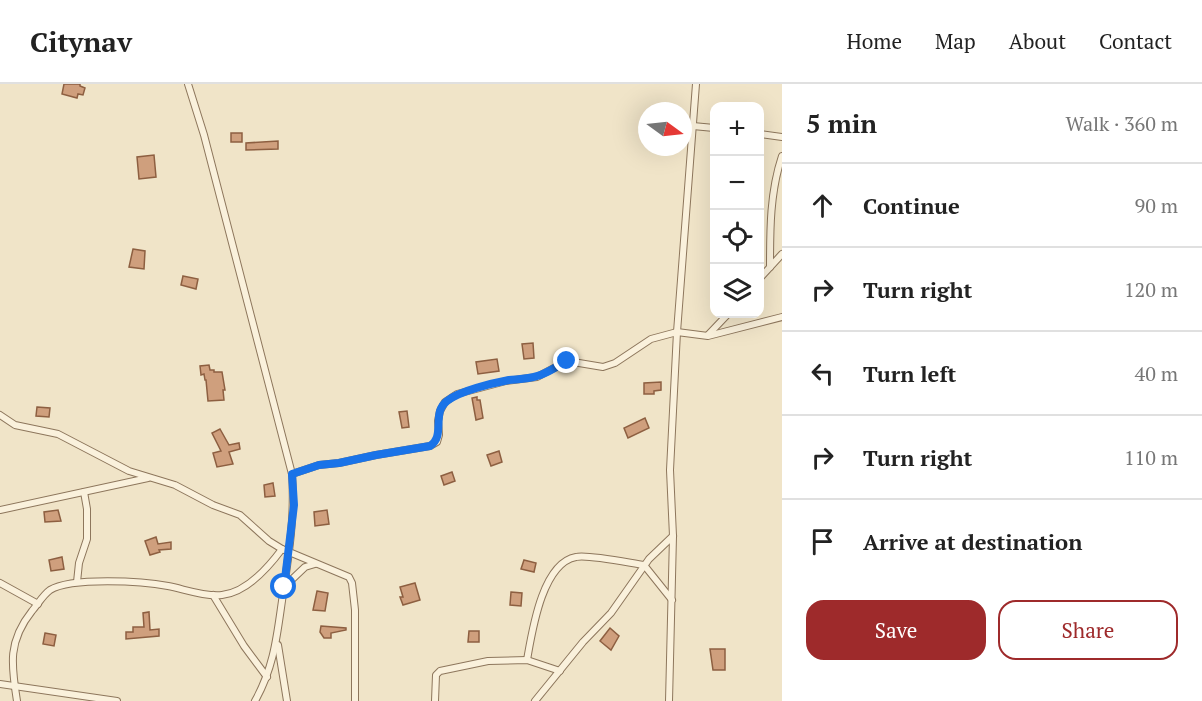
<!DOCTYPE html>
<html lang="en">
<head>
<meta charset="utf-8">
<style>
  :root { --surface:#fff; --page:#f6f6f6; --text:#222; --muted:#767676; --line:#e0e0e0; --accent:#9e2a2b }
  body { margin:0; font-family:"PT Serif",serif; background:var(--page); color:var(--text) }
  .controls { position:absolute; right:18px; top:18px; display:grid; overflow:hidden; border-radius:12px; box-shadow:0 6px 24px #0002 }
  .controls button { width:54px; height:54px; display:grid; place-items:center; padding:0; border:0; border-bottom:2px solid var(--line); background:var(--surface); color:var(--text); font:30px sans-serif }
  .compass { position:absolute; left:638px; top:18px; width:54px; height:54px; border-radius:50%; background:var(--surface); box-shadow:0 6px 24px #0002; rotate:105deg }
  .stop { position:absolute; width:18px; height:18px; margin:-14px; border:4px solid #1a73e8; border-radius:50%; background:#fff }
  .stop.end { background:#1a73e8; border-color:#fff; box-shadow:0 2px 6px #0008 }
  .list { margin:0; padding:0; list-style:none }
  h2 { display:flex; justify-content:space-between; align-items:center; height:78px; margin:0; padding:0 24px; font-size:26px }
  h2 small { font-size:20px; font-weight:400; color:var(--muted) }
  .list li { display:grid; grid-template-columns:39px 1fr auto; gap:18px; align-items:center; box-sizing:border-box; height:84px; padding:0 24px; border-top:2px solid var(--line) }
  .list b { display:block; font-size:22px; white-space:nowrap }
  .list em { font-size:20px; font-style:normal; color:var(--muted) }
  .actions { display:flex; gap:12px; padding:18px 24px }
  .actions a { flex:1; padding:14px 0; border:2px solid var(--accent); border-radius:18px; text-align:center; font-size:21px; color:var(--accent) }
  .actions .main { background:var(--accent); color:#fff }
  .icon { flex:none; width:33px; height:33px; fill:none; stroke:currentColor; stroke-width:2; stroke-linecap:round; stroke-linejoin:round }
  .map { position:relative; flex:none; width:782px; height:617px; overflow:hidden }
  header { display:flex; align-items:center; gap:36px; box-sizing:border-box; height:84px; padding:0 30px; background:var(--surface); border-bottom:2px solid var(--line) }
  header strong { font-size:28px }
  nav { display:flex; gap:33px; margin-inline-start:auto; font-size:21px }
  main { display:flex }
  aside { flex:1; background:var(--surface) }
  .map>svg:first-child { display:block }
</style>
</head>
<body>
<header>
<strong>Citynav</strong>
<nav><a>Home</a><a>Map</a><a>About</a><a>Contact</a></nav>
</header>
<main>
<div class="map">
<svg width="782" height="617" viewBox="0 0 782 617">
  <rect width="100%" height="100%" fill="#f0e4c8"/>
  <!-- building -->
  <g fill="#cf9f7d" stroke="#8d5f41" stroke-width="1.5">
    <path d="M64 0H80V2L85 4 83 11 78 10 77 14 62 10Z"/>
    <rect x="231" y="49" width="11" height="9"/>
    <path d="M278 57V65L246 66V59Z"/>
    <path d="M154 71 156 93 139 95 137 73Z"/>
    <path d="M133 165 145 167 144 185 129 183Z"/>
    <path d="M183 192 198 195 196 205 181 201Z"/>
    <path d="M533 259 534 274 524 275 522 260Z"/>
    <path d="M497 275 499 287 478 290 476 278Z"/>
    <path d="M209 281 210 286H214V288H222L225 306H223L224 316 208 317 206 296H205L204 290 201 291 200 282Z"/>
    <path d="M661 298V306L654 307V310H644V299Z"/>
    <path d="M477 313V316H480L483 334 476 336 472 314Z"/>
    <path d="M37 323 50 324 49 333 36 332Z"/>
    <path d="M407 327 409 343 402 344 399 328Z"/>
    <path d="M645 334 649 344 628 354 624 344Z"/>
    <path d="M220 345 229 361 239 359 240 365 229 368 233 380 217 383 213 369 221 367 212 349Z"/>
    <path d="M499 367 502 378 491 382 487 371Z"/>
    <path d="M452 388 455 397 444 401 441 392Z"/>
    <path d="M273 399 275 412 265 413 264 401Z"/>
    <path d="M58 426 61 437 45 438 44 428Z"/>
    <path d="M327 426 329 440 315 442 314 428Z"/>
    <path d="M156 453 158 460 171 458V465L159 466 160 468 150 471 145 457Z"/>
    <path d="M62 473 64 485 51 487 49 476Z"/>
    <path d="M524 476 536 479 534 488 521 485Z"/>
    <path d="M415 499 420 516 403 521 400 513H403L400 503Z"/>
    <path d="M317 507 328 509 325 527 313 526Z"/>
    <path d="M511 508 522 509 521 522 510 521Z"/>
    <path d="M149 528 150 546 159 545V552L126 555V548H133V543H144L143 529Z"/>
    <path d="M321 542 346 544V546L331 549V554H324L320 548Z"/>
    <path d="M610 544 619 552 611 566 600 557Z"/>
    <path d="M469 547H479V558H468Z"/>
    <path d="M45 549 56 551 54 562 43 560Z"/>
    <path d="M710 565H725V586H713Z"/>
  </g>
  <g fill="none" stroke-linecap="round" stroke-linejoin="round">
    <defs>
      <g id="street">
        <path d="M188 0 204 51 292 390C295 431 289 470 283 510 277 550 275 581 255 617"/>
        <path d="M693 42 714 44"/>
        <path d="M760 50 782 53"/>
        <path d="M770 183C770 145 770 108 782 72"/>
        <path d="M760 194 782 170"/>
        <path d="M708 251 728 230"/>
        <path d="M0 331 15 341 58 350 129 387 175 401 213 421 240 431 269 457 282 465"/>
        <path d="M292 390 319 381 339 379 376 371 430 362 437 358 439 351 438 337 440 327 445 318 457 310 506 297 537 293 567 277 603 283 615 279 651 255 677 248 708 252 782 233"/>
        <path d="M0 426 148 394"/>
        <path d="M77 498 79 479 87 455V425L84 408"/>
        <path d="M0 499 38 520"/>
        <path d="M285 502 305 483 315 480"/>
        <path d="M213 511 244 562 267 593"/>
        <path d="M278 561 287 617"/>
        <path d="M527 576C532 548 542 479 576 473 587 470 630 479 644 481L672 516"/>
        <path d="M0 600 117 617"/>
        <path d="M17 617C11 580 8 557 32 527 38 520 43 511 50 506 71 493 143 497 168 502 184 505 205 513 222 511 247 508 268 484 282 465L349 493 352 499 355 526V617"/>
        <path d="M435 617 436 591 440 587 488 577 527 576 560 587"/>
        <path d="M535 617 583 558 611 529 649 475 673 452"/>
        <path d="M669 617 673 452 670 386 677 248 696 0"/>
      </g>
    </defs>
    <!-- street casing -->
    <use href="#street" stroke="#8d765c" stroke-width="8"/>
    <!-- street -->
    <use href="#street" stroke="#faf1dc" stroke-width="6"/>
  </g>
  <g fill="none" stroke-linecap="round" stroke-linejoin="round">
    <!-- route -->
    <path stroke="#1a73e8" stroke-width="8" d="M284 503 294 421 292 390 319 381 339 379 376 371 430 362C446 352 431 329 447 317 459 307 493 299 509 296 519 295 528 295 537 292 548 289 557 282 567 277"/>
  </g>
</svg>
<div class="controls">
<button>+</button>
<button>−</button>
<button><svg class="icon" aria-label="locate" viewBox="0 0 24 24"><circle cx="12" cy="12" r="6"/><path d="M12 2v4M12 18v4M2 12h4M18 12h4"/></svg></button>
<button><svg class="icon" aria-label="layers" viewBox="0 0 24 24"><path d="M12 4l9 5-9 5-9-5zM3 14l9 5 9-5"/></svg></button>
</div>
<svg class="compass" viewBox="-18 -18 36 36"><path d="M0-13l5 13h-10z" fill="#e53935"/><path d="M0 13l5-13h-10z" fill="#767676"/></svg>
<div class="stop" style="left:284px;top:503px"></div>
<div class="stop end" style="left:567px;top:277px"></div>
</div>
<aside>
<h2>5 min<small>Walk · 360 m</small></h2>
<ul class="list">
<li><svg class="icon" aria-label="ahead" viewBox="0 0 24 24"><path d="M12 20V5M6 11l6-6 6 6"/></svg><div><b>Continue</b></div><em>90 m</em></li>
<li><svg class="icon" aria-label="right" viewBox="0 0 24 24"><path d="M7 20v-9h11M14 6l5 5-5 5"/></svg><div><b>Turn right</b></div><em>120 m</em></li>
<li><svg class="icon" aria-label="left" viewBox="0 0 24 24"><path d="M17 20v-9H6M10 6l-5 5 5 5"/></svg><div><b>Turn left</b></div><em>40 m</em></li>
<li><svg class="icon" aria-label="right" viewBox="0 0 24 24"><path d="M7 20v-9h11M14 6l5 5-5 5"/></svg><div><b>Turn right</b></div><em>110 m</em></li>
<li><svg class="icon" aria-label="arrive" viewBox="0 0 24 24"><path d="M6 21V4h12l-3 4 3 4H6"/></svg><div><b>Arrive at destination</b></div></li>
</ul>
<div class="actions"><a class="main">Save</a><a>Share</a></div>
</aside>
</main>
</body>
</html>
